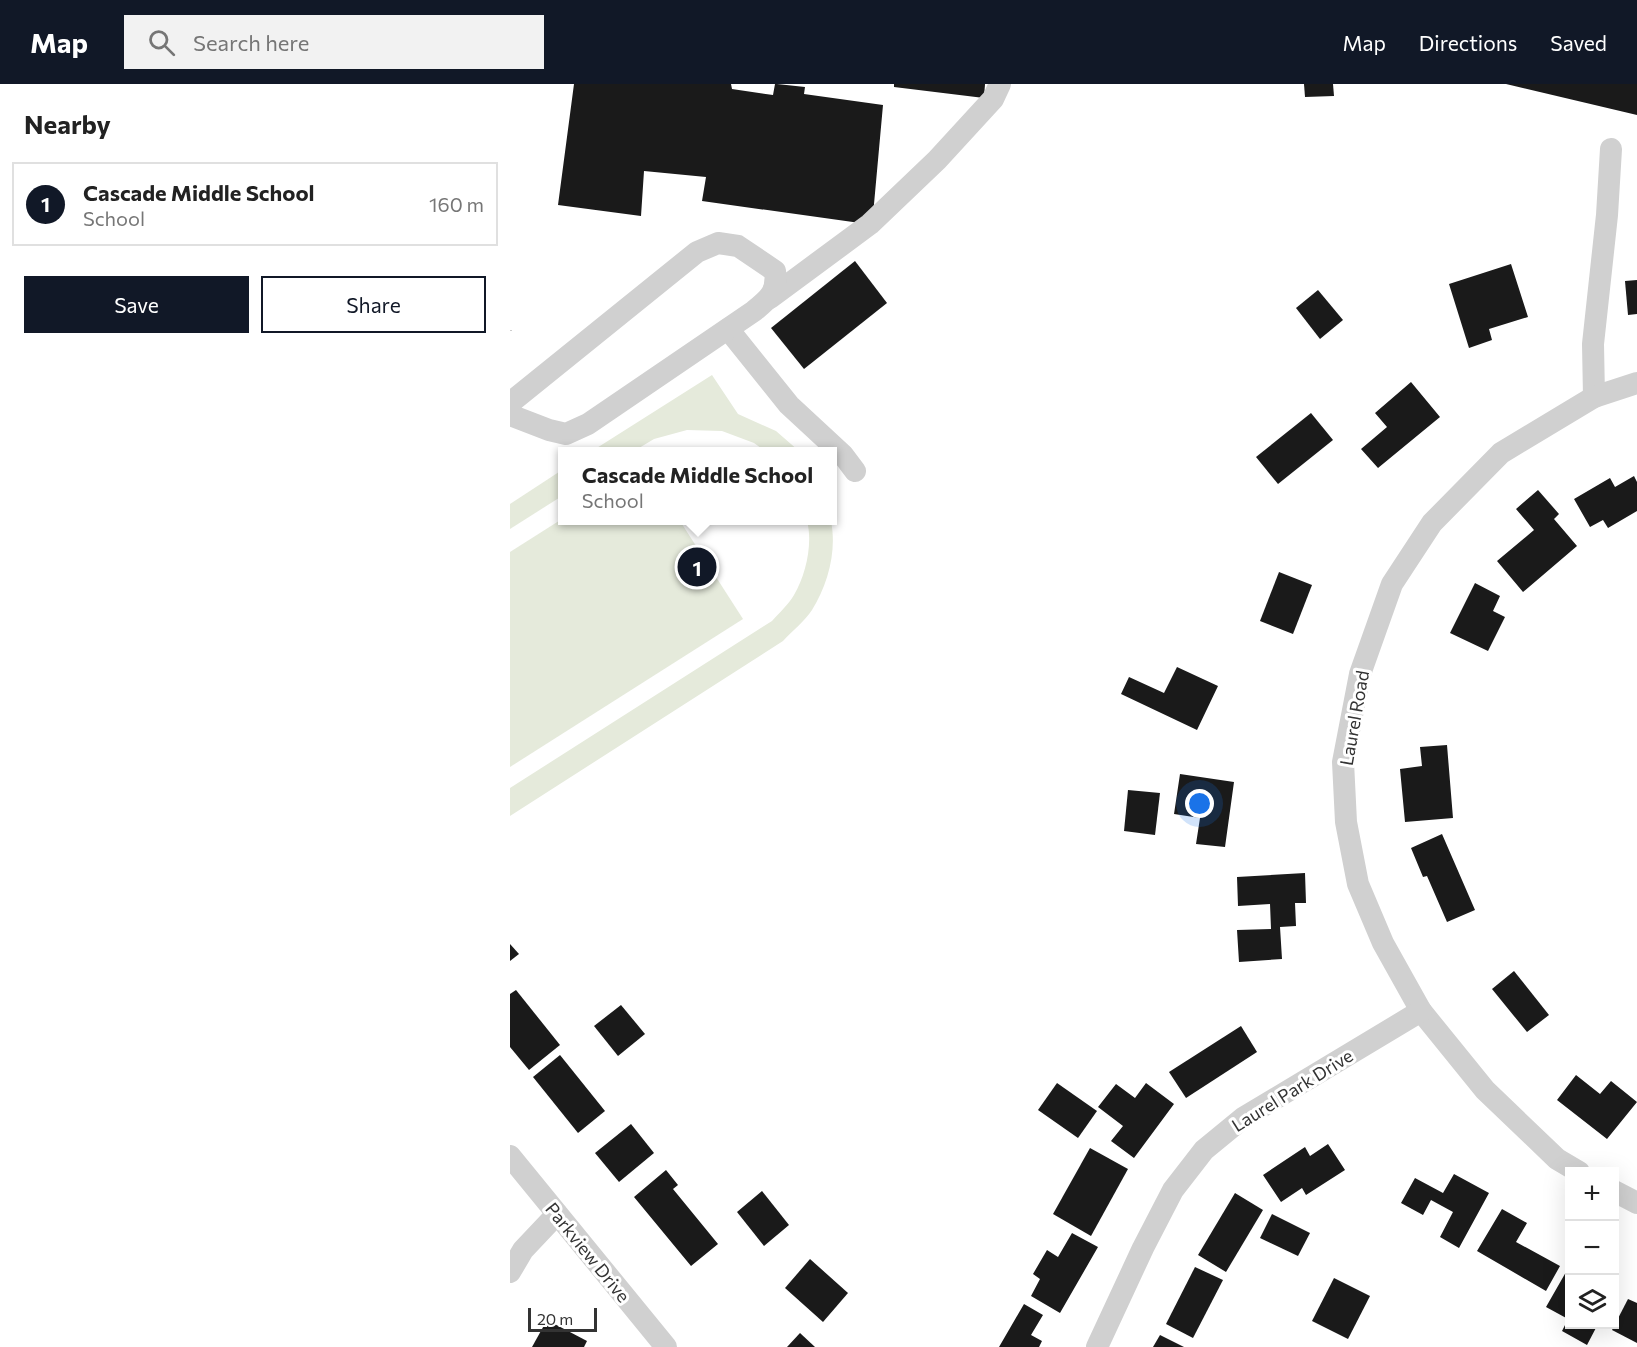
<!DOCTYPE html>
<html lang="en">
<head>
<meta charset="utf-8">
<style>
  :root { --surface:#fff; --page:#f2f2f2; --text:#222; --muted:#767676; --line:#e0e0e0; --accent:#111827 }
  body { margin:0; font-family:Commissioner,sans-serif; background:var(--page); color:var(--text) }
  .controls { position:absolute; right:18px; bottom:18px; display:grid; overflow:hidden; border-radius:0px; box-shadow:0 6px 24px #0002 }
  .controls button { width:54px; height:54px; display:grid; place-items:center; padding:0; border:0; border-bottom:2px solid var(--line); background:var(--surface); color:var(--text); font:30px sans-serif }
  .scale { position:absolute; left:18px; bottom:15px; width:69px; box-sizing:border-box; padding-left:6px; border:3px solid #333; border-top:0; font-size:16px; line-height:21px; white-space:nowrap; color:#333; -webkit-text-stroke:4px #fff; paint-order:stroke }
  .you { position:absolute; left:690px; top:720px; width:21px; height:21px; margin:-15px; border:4px solid #fff; border-radius:50%; background:#1a73e8; box-shadow:0 0 0 9px #1a73e833 }
  .badge { display:grid; place-items:center; width:39px; height:39px; border-radius:50%; background:var(--accent); color:#fff; font-size:20px; font-weight:700 }
  .pin { position:absolute; translate:-50% -50%; border:3px solid #fff; box-shadow:0 2px 6px #0006 }
  .popup { position:absolute; left:48px; top:363px; width:279px; height:78px; box-sizing:border-box; display:grid; place-content:center; border-radius:0px; background:var(--surface); filter:drop-shadow(0 2px 4px #0005); font-size:20px; white-space:nowrap; color:var(--muted) }
  .popup b { font-size:22px; color:var(--text) }
  .popup::after { content:''; position:absolute; left:50%; top:100%; margin-left:-12px; border:12px solid transparent; border-top-color:var(--surface) }
  .list { margin:0; padding:0; list-style:none }
  h2 { display:flex; justify-content:space-between; align-items:center; height:78px; margin:0; padding:0 24px; font-size:26px }
  h2 small { font-size:20px; font-weight:400; color:var(--muted) }
  .list li { display:grid; grid-template-columns:39px 1fr auto; gap:18px; align-items:center; box-sizing:border-box; height:84px; margin:0 12px 12px; padding:0 12px; border:2px solid var(--line); border-radius:0px }
  .list b { display:block; font-size:22px; white-space:nowrap }
  .list p { margin:0; font-size:20px; white-space:nowrap; color:var(--muted) }
  .list em { font-size:20px; font-style:normal; color:var(--muted) }
  .actions { display:flex; gap:12px; padding:18px 24px }
  .actions a { flex:1; padding:14px 0; border:2px solid var(--accent); border-radius:0px; text-align:center; font-size:21px; color:var(--accent) }
  .actions .main { background:var(--accent); color:#fff }
  .icon { flex:none; width:33px; height:33px; fill:none; stroke:currentColor; stroke-width:2; stroke-linecap:round; stroke-linejoin:round }
  .map { position:relative; flex:none; width:1127px; height:1263px; overflow:hidden }
  header { display:flex; align-items:center; gap:36px; box-sizing:border-box; height:84px; padding:0 30px; background:var(--accent); color:#fff }
  header strong { font-size:28px }
  nav { display:flex; gap:33px; margin-inline-start:auto; font-size:21px }
  .search { width:420px; height:54px; background:var(--page); display:flex; align-items:center; gap:15px; box-sizing:border-box; padding:0 21px; border-radius:0px; color:var(--muted); font-size:22px }
  main { display:flex }
  aside { flex:1; background:var(--surface) }
  .map>svg:first-child { display:block }
</style>
</head>
<body>
<header>
<strong>Map</strong>
<div class="search"><svg class="icon" aria-label="search" viewBox="0 0 24 24"><circle cx="10" cy="10" r="6"/><path d="M15 15l6 6"/></svg>Search here</div>
<nav><a>Map</a><a>Directions</a><a>Saved</a></nav>
</header>
<main>
<aside>
<h2>Nearby<small></small></h2>
<ul class="list">
<li><span class="badge">1</span><div><b>Cascade Middle School</b><p>School</p></div><em>160 m</em></li>
</ul>
<div class="actions"><a class="main">Save</a><a>Share</a></div>
</aside>
<div class="map">
<svg width="1127" height="1263" viewBox="0 0 1127 1263">
  <rect width="100%" height="100%" fill="#fff"/>
  <!-- green -->
  <g fill="#e5eadb">
    <path d="M202 291 228 330 266 347 289 367H255L244 359 212 347 177 346 144 355 124 367H82Z"/>
    <path d="M52 386V412L0 445V420Z"/>
    <path d="M52 435 170 437 233 535 0 683V468Z"/>
    <path d="M297 437H321C327 467 318 500 302 526 295 537 282 547 273 557L0 732V704L262 537C269 529 278 521 284 511 296 491 303 459 297 437Z"/>
  </g>
  <!-- building -->
  <g fill="#1a1a1a">
    <path d="M64 0H221L222 5 263 11 265 0H267L295 3 294 10 373 21 363 131 350 139 192 117 196 93 134 87 131 132 48 121Z"/>
    <path d="M384 0H475L474 14 384 3Z"/>
    <path d="M794 0H823L824 12 795 13Z"/>
    <path d="M996 0H1127V31Z"/>
    <path d="M345 177 377 219 294 285 261 244Z"/>
    <path d="M1001 180 1018 233 979 245 982 256 959 264 939 200Z"/>
    <path d="M1127 196V230L1118 231 1115 197Z"/>
    <path d="M808 206 833 236 810 255 786 224Z"/>
    <path d="M901 298 930 333 868 384 851 365 877 343 865 329Z"/>
    <path d="M801 329 823 356 768 400 746 373Z"/>
    <path d="M1124 392 1127 398V427L1098 444 1093 436 1080 443 1064 415 1100 394 1105 403Z"/>
    <path d="M1028 406 1049 430 1044 435 1067 462 1013 508 987 477 1024 446 1006 425Z"/>
    <path d="M769 488 802 501 783 550 750 537Z"/>
    <path d="M965 499 990 512 983 527 995 533 978 567 940 549Z"/>
    <path d="M667 583 708 602 687 646 611 610 619 593 654 609Z"/>
    <path d="M937 661 943 734 895 738 890 685 912 682 910 663Z"/>
    <path d="M670 690 724 698 715 763 686 760 690 734 664 730Z"/>
    <path d="M618 706 650 709 645 751 614 747Z"/>
    <path d="M932 750 965 826 937 838 917 792 913 793 901 764Z"/>
    <path d="M795 789 796 819H785L786 842 770 843 772 875 729 878 727 846 761 845 760 820 728 822 727 793Z"/>
    <path d="M0 860 9 870 0 877Z"/>
    <path d="M1004 887 1039 931 1017 948 982 905Z"/>
    <path d="M6 906 50 961 19 986 0 963V910Z"/>
    <path d="M111 921 135 950 108 972 84 942Z"/>
    <path d="M731 942 747 968 676 1014 659 988Z"/>
    <path d="M50 971 95 1027 68 1049 23 993Z"/>
    <path d="M1066 991 1090 1010 1101 997 1127 1018 1097 1055 1047 1016Z"/>
    <path d="M547 999 587 1027 568 1054 528 1026Z"/>
    <path d="M636 999 664 1020 624 1074 601 1057 613 1042 588 1023 606 1000 625 1014Z"/>
    <path d="M121 1040 144 1069 109 1098 85 1069Z"/>
    <path d="M818 1060 835 1086 796 1111 792 1104 771 1118 753 1091 795 1063 800 1072Z"/>
    <path d="M580 1064 618 1085 581 1152 543 1130Z"/>
    <path d="M156 1086 168 1101 163 1105 208 1160 181 1182 124 1113Z"/>
    <path d="M944 1090 979 1109 949 1164 930 1153 943 1128 921 1116 913 1131 891 1119 905 1094 933 1109Z"/>
    <path d="M252 1107 279 1141 254 1162 227 1128Z"/>
    <path d="M725 1109 753 1126 716 1188 688 1171Z"/>
    <path d="M992 1125 1017 1139 1006 1158 1050 1182 1036 1207 967 1167Z"/>
    <path d="M762 1130 800 1149 788 1172 750 1154Z"/>
    <path d="M562 1149 588 1163 550 1229 521 1212 530 1195 523 1190 537 1166 548 1173Z"/>
    <path d="M300 1175 338 1209 313 1238 275 1204Z"/>
    <path d="M1060 1181V1240H1088L1077 1261 1052 1247 1058 1235 1036 1223Z"/>
    <path d="M685 1183 713 1196 683 1254 656 1240Z"/>
    <path d="M824 1194 860 1212 838 1255 802 1237Z"/>
    <path d="M1118 1215 1127 1219V1259L1102 1246Z"/>
    <path d="M514 1220 533 1231 521 1251 532 1257 529 1263H489Z"/>
    <path d="M37 1236 77 1257 74 1263H22Z"/>
    <path d="M290 1249 305 1263H277Z"/>
    <path d="M650 1251 674 1263H643Z"/>
  </g>
  <g fill="none" stroke-linecap="round" stroke-linejoin="round">
    <!-- path -->
    <path stroke="#cdcdcd" stroke-width="4" stroke-dasharray="3 3" stroke-linecap="butt" d="M0 246V247"/>
    <!-- minor -->
    <g stroke="#d0d0d0" stroke-width="22">
      <path d="M260 214 360 140 427 76 483 15 490 0"/>
      <path d="M218 245 279 321 333 371 345 387"/>
      <path d="M1084 313 1083 260 1097 131 1101 65"/>
      <path d="M0 319 187 168 208 159 228 162 265 187C268 208 259 215 244 227L78 340 56 350 39 346 0 331"/>
      <path d="M0 1072 156 1263"/>
      <path d="M1069 1088 1047 1075 975 1006 911 927 873 859 848 800 836 738 833 678 850 590 882 500 922 439 991 369 1084 313 1127 299"/>
      <path d="M1104 1107 1127 1119"/>
      <path d="M0 1188 13 1166 47 1130"/>
      <path d="M587 1263 633 1164 663 1106 694 1066 733 1034 911 927"/>
    </g>
  </g>
  <g text-anchor="middle" dominant-baseline="central" stroke-width="6" stroke-linejoin="round" paint-order="stroke">
    <!-- street labels -->
    <g font-size="18" fill="#333" stroke="#fff">
      <text transform="translate(844 634) rotate(-80)">Laurel Road</text>
      <text transform="translate(782 1006) rotate(-32)">Laurel Park Drive</text>
      <text transform="translate(78 1168) rotate(51)">Parkview Drive</text>
    </g>
  </g>
</svg>
<div class="controls">
<button>+</button>
<button>−</button>
<button><svg class="icon" aria-label="layers" viewBox="0 0 24 24"><path d="M12 4l9 5-9 5-9-5zM3 14l9 5 9-5"/></svg></button>
</div>
<div class="scale">20 m</div>
<div class="you"></div>
<div class="pin badge" style="left:187px;top:483px">1</div>
<div class="popup"><b>Cascade Middle School</b>School</div>
</div>
</main>
</body>
</html>
